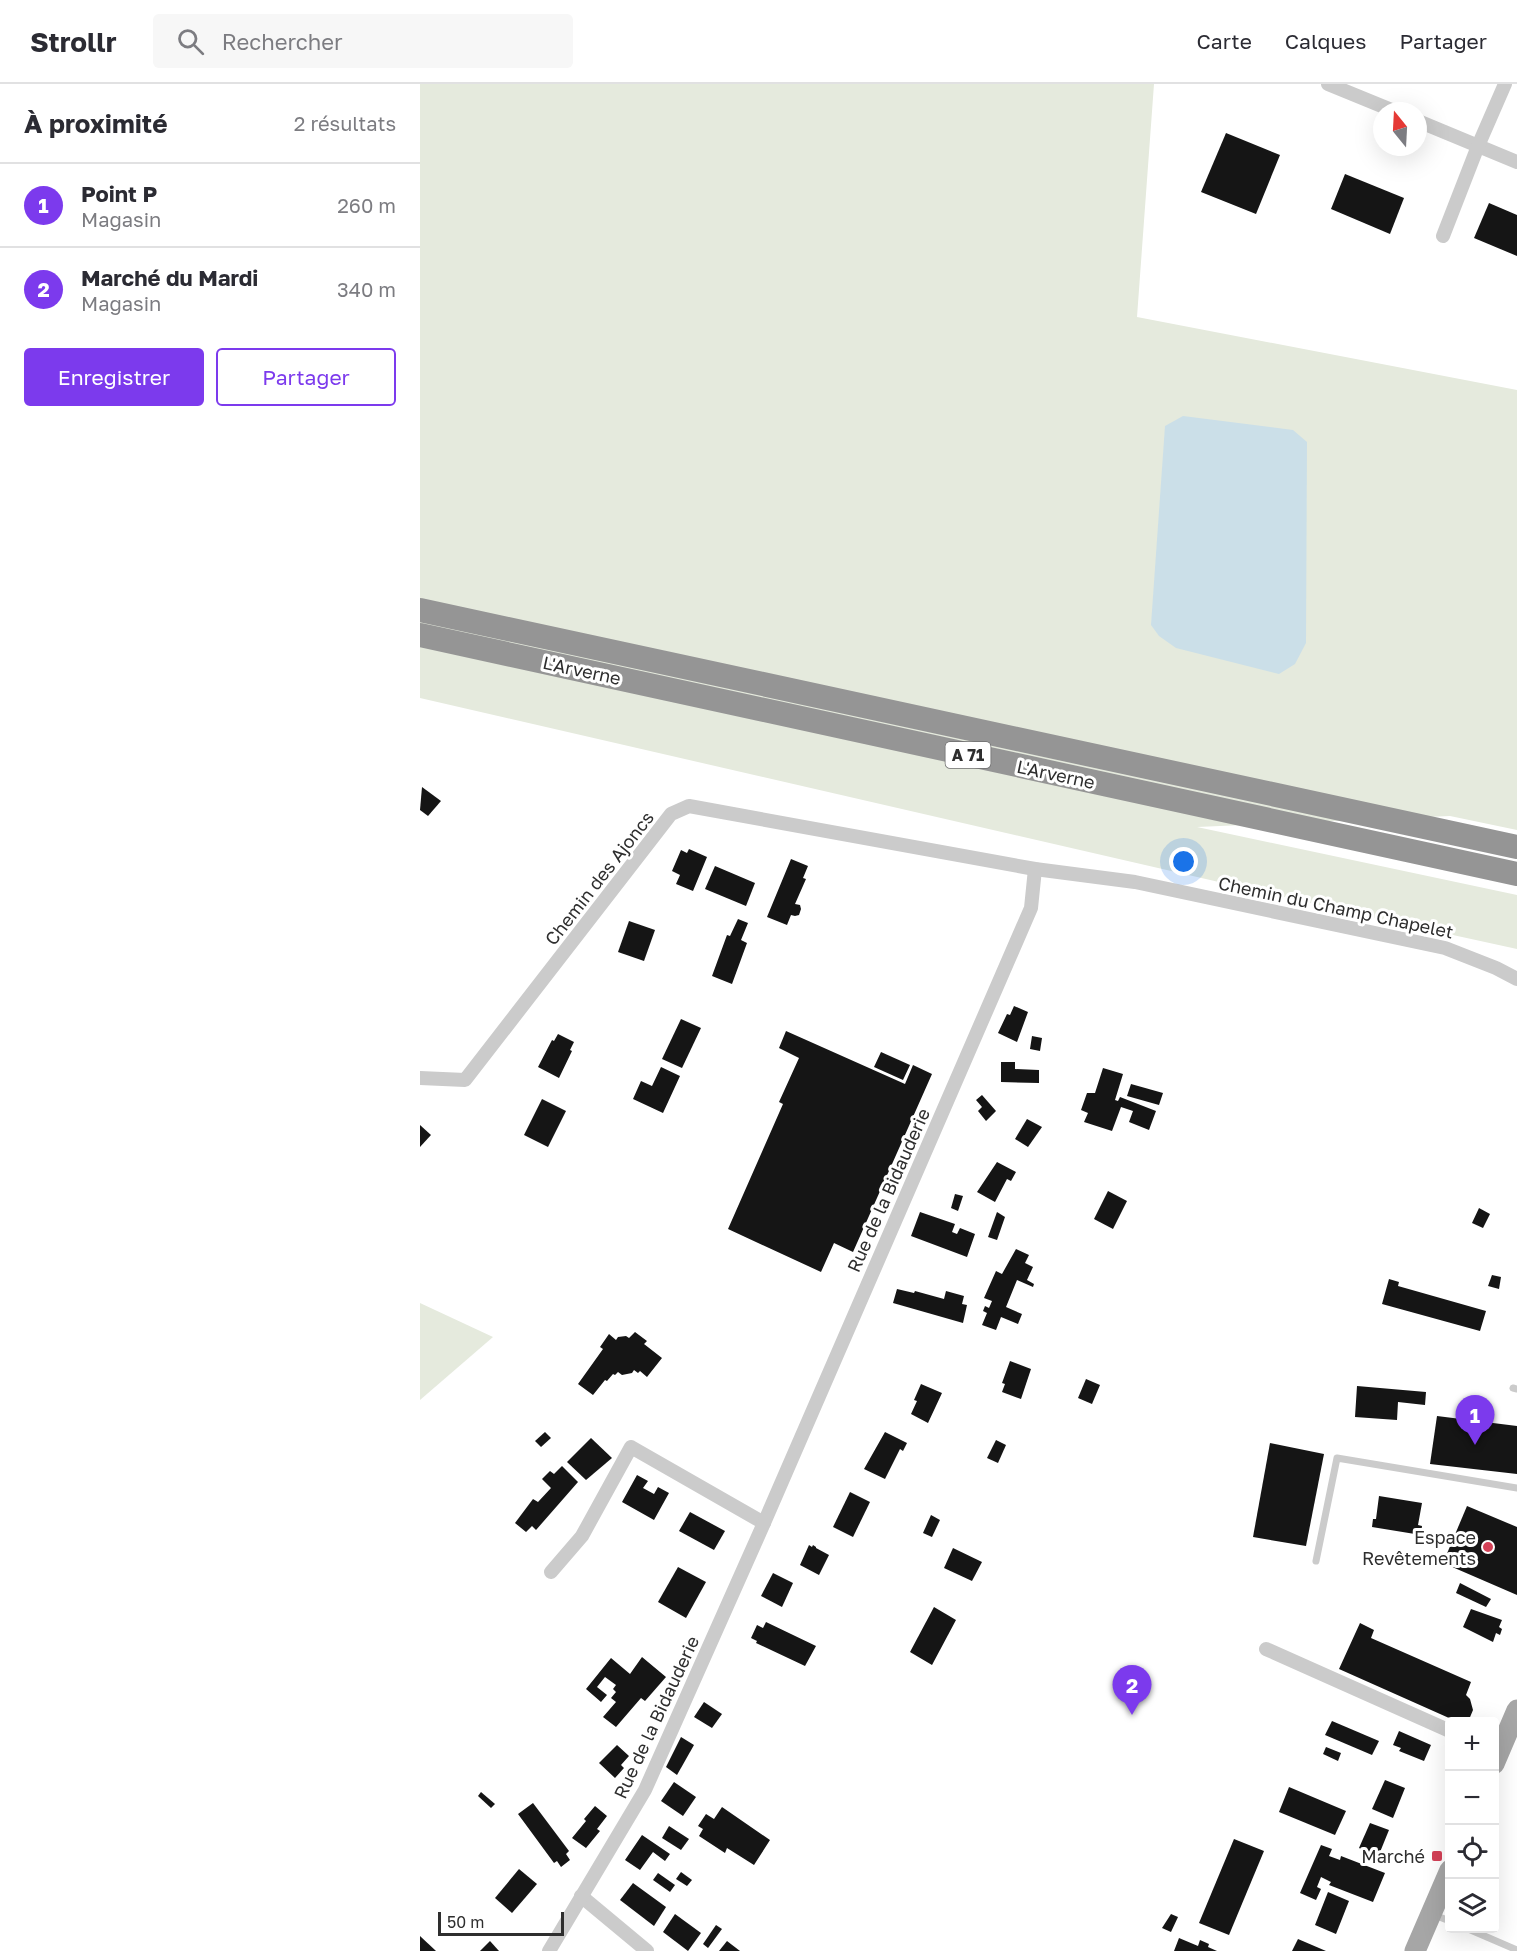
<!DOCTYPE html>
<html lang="fr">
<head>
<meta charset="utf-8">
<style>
  :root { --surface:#fff; --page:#f7f7f7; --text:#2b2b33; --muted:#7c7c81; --line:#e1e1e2; --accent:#7c3aed }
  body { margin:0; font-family:"Golos Text",sans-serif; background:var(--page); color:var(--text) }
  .controls { position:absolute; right:18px; bottom:18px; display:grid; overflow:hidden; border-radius:6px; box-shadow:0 6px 24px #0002 }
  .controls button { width:54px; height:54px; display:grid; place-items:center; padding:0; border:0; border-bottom:2px solid var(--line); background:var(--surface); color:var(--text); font:30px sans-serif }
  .compass { position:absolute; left:953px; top:18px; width:54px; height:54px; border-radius:50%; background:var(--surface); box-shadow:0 6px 24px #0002; rotate:342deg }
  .scale { position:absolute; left:18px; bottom:15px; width:126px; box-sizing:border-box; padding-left:6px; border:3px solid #2e2e2e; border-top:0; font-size:16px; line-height:21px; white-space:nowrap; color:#2e2e2e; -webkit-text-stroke:4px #fff; paint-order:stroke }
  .you { position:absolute; left:764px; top:778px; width:21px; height:21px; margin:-15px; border:4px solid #fff; border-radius:50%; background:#1a73e8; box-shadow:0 0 0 9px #1a73e833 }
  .badge { display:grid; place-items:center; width:39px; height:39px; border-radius:50%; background:var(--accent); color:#fff; font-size:20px; font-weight:700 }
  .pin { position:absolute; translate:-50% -50px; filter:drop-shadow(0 2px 3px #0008) }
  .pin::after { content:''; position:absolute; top:32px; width:21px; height:18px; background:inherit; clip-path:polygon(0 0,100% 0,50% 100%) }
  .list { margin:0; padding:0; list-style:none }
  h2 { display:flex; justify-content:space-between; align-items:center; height:78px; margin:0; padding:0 24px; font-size:26px }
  h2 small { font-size:20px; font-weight:400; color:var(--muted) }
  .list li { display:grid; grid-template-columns:39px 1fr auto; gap:18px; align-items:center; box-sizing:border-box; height:84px; padding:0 24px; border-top:2px solid var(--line) }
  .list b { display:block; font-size:22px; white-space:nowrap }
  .list p { margin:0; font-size:20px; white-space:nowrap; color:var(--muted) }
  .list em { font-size:20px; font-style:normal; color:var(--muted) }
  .actions { display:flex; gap:12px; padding:18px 24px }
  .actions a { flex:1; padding:14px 0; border:2px solid var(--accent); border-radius:6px; text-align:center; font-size:21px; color:var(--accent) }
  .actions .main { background:var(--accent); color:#fff }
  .icon { flex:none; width:33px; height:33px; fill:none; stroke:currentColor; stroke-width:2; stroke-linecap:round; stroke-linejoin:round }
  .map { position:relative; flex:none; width:1097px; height:1867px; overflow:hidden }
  header { display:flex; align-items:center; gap:36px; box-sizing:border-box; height:84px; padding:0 30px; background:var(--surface); border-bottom:2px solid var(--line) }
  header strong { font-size:28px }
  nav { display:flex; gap:33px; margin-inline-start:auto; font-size:21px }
  .search { width:420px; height:54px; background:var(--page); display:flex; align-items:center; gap:15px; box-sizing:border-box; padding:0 21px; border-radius:6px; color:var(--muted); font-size:22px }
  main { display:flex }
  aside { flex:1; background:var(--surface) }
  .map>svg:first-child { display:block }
</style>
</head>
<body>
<header>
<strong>Strollr</strong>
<div class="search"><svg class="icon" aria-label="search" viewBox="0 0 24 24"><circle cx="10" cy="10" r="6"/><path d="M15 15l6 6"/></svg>Rechercher</div>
<nav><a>Carte</a><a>Calques</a><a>Partager</a></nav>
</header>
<main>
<aside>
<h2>À proximité<small>2 résultats</small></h2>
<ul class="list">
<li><span class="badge">1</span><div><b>Point P</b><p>Magasin</p></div><em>260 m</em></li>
<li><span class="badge">2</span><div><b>Marché du Mardi</b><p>Magasin</p></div><em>340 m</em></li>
</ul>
<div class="actions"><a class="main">Enregistrer</a><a>Partager</a></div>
</aside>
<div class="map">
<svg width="1097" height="1867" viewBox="0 0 1097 1867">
  <rect width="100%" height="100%" fill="#fff"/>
  <!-- green -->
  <g fill="#e5eadd">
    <path d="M0 0H734L717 233 1097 306V746L1030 732 777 743 1097 811V865L955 834 0 614Z"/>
    <path d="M0 1219 73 1253 0 1316Z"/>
  </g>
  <!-- water -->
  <path fill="#cbdfe8" d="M763 332 873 346 887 358 886 559 875 580 859 590 756 564 739 552 731 541 745 342Z"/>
  <!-- building -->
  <g fill="#151515">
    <path d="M806 49 860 71 836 130 781 108Z"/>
    <path d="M925 90 984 114 970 150 911 125Z"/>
    <path d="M1069 119 1097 131V172L1054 154Z"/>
    <path d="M2 703 21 717 8 732 0 726Z"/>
    <path d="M269 765 287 773 273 807 256 800 260 791 252 787 261 766 267 769Z"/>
    <path d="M371 775 388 782 383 794 386 795 375 820 380 821 381 825 379 831 375 832 371 831 367 841 347 833Z"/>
    <path d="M295 782 335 799 326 822 285 805Z"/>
    <path d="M318 835 328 839 321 856 327 859 312 900 292 892 307 851 310 852Z"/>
    <path d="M209 837 235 846 224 877 198 868Z"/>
    <path d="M594 922 608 928 597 958 578 949 587 930 590 931Z"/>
    <path d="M261 935 281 944 262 984 242 975Z"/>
    <path d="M366 947 485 1000 493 981 512 990 433 1168 414 1159 401 1188 308 1145 363 1020 359 1018 379 974 359 964Z"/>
    <path d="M138 950 154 958 150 966 152 967 139 994 118 983 132 956 134 957Z"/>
    <path d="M612 952 622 954 620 967 610 965Z"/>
    <path d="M461 968 490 981 483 996 454 983Z"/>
    <path d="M581 978H595V985L619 986V999L581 998Z"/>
    <path d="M241 983 260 992 243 1029 213 1015 221 997 232 1002Z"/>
    <path d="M683 984 703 990 695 1016 698 1017 700 1013 736 1027 729 1046 709 1038 713 1027 701 1023 692 1047 664 1038 668 1029 661 1026 667 1009H675Z"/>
    <path d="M711 1000 743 1009 739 1021 707 1012Z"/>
    <path d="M562 1011 576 1027 566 1037 558 1027 562 1023 556 1016Z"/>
    <path d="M122 1015 146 1027 128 1063 104 1051Z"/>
    <path d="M607 1035 622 1043 608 1063 595 1055Z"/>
    <path d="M0 1041 11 1051 0 1063Z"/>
    <path d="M577 1078 596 1088 591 1097 587 1095 575 1118 557 1108Z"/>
    <path d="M688 1107 707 1117 693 1145 674 1135Z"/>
    <path d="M535 1110 543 1112 538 1127 531 1124Z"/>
    <path d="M1059 1124 1070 1130 1063 1144 1052 1139Z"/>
    <path d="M500 1128 535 1140 532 1148 537 1150 540 1144 555 1150 547 1173 491 1152Z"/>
    <path d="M577 1128 585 1133 577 1156 568 1153Z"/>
    <path d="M596 1165 609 1171 605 1179 613 1183 607 1196 614 1200 613 1203 597 1196 586 1223 602 1230 598 1240 581 1233 576 1246 562 1241 567 1229 563 1227 565 1222 569 1224 572 1217 564 1214 576 1187 582 1190Z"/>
    <path d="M1072 1191 1081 1193 1079 1205 1068 1202Z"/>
    <path d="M969 1195 979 1198 978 1202 1066 1227 1060 1247 962 1220Z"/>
    <path d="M477 1205 494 1209 495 1207 524 1215 526 1207 544 1212 542 1220 547 1221 543 1239 473 1219Z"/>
    <path d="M215 1248 227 1257 224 1260 242 1274 227 1293 220 1287 218 1289 214 1286 212 1289 202 1291 198 1288 195 1291 193 1290 187 1297 185 1296 173 1311 158 1300 183 1265 180 1263 189 1250 196 1256 198 1253 206 1252 209 1254Z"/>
    <path d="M590 1277 611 1285 601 1315 582 1308 585 1300 582 1299Z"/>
    <path d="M666 1295 680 1301 672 1320 658 1314Z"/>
    <path d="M501 1300 522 1309 508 1339 491 1330 497 1317 494 1316Z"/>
    <path d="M937 1302 1006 1308 1005 1321 978 1318 977 1336 935 1333Z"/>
    <path d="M1017 1332 1097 1342V1390L1010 1380Z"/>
    <path d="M125 1348 131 1354 121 1363 115 1357Z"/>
    <path d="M465 1348 487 1359 483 1367 480 1365 465 1395 444 1385Z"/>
    <path d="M171 1354 192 1374 166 1396 147 1378Z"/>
    <path d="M576 1356 586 1361 578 1379 567 1374Z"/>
    <path d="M850 1359 904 1370 886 1462 833 1453Z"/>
    <path d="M142 1382 158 1398 116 1446 112 1442 106 1448 95 1439 113 1415 118 1418 131 1404 122 1395 130 1387 134 1390Z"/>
    <path d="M217 1391 228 1397 223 1404 234 1410 238 1403 249 1409 234 1436 202 1418Z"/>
    <path d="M430 1408 450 1418 433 1453 413 1443Z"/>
    <path d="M959 1412 1002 1419 998 1441 1002 1442 1001 1451 952 1443 953 1435H956Z"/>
    <path d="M1047 1422 1097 1443V1511L1023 1479Z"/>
    <path d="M270 1428 305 1447 294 1466 259 1447Z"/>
    <path d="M511 1431 520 1436 512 1453 503 1449Z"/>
    <path d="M389 1461 392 1463 393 1461 396 1463V1464L409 1471 399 1491 380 1481Z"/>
    <path d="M533 1464 562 1478 552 1497 524 1484Z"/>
    <path d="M258 1483 286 1498 266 1534 238 1518Z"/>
    <path d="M353 1489 373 1499 362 1523 341 1512Z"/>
    <path d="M1040 1499 1071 1515 1066 1523 1036 1509Z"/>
    <path d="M514 1523 536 1536 512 1581 490 1568Z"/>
    <path d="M1051 1525 1082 1536 1079 1543 1082 1545 1080 1551 1076 1549 1073 1558 1043 1543Z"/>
    <path d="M346 1538 396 1562 385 1582 336 1559 337 1557 331 1554 337 1541 343 1544Z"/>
    <path d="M940 1539 954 1546 951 1554 1051 1598 1046 1611 1050 1615 1053 1626 1048 1638H1038L919 1585Z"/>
    <path d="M222 1573 246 1593 225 1617 221 1614 196 1643 183 1633 196 1618 191 1614 196 1608 193 1605 196 1601 185 1593 177 1603 187 1611 181 1618 166 1605 191 1574 210 1590Z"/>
    <path d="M284 1618 302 1630 292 1644 274 1633Z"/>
    <path d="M912 1637 959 1657 952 1671 905 1651Z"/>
    <path d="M979 1647 1011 1661 1004 1677 979 1667 981 1664 973 1661Z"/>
    <path d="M261 1653 274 1661 257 1691 246 1683Z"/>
    <path d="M197 1661 209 1672 201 1681 204 1684 195 1694 179 1679Z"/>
    <path d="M906 1663 921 1669 918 1677 903 1670Z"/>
    <path d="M965 1696 985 1704 973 1734 952 1725Z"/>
    <path d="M254 1698 276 1713 263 1732 241 1717Z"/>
    <path d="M869 1703 926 1727 915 1751 859 1728Z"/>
    <path d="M61 1708 75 1720 71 1724 58 1712Z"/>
    <path d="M113 1719 149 1767 146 1770 150 1776 141 1783 137 1777 134 1779 98 1730Z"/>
    <path d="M175 1722 187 1732 177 1745 180 1747 166 1764 152 1754 166 1737 164 1735Z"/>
    <path d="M302 1723 350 1756 334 1781 307 1764 305 1769 279 1752 283 1745 278 1742 286 1730 294 1735Z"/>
    <path d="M950 1739 969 1746 958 1773 939 1764Z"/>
    <path d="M249 1742 269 1755 261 1766 242 1754Z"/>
    <path d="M222 1751 250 1770 245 1777 233 1768 220 1786 205 1776Z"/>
    <path d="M814 1755 844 1767 809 1851 779 1839Z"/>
    <path d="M901 1761 912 1765 909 1772 920 1776 921 1772 965 1789 953 1818 909 1801 911 1798 901 1793 897 1803 901 1805 896 1816 880 1809Z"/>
    <path d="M99 1785 117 1800 92 1829 75 1814Z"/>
    <path d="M261 1788 272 1796 267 1802 256 1795Z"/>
    <path d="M238 1789 255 1801 250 1808 233 1796Z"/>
    <path d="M213 1799 246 1823 234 1842 200 1816Z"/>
    <path d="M908 1808 929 1817 916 1850 895 1841Z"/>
    <path d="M255 1830 281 1849 268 1867 243 1848Z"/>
    <path d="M751 1830 758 1833 751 1848 742 1844Z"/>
    <path d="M296 1841 302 1845 288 1864 283 1860Z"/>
    <path d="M0 1852 16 1867H0Z"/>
    <path d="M759 1854 778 1862 780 1856 789 1860 788 1863 797 1867H754Z"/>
    <path d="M878 1855 906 1867H872Z"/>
    <path d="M70 1857 79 1867H60Z"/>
    <path d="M307 1857 320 1867H299Z"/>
  </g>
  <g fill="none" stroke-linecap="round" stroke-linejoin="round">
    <!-- service -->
    <g stroke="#cbcbcb" stroke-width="7">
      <path d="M1093 1304 1097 1305"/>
      <path d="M896 1477 917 1374 1097 1404"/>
      <path d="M1014 1831 1030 1837"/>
      <path d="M1046 1844 1097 1866"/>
    </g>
    <!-- minor -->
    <g stroke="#cbcbcb" stroke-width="14">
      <path d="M908 0 974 27"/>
      <path d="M998 37 1097 78"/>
      <path d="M1023 152 1058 62 1085 0"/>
      <path d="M0 994 45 996 251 730 269 722 615 785 715 798 1025 864 1076 884 1097 895"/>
      <path d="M131 1488 162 1452 211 1363 344 1439"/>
      <path d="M846 1565 1030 1647"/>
      <path d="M161 1812 227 1867"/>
      <path d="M129 1867 225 1706 344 1439 611 824 615 785"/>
    </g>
    <!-- primary -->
    <g stroke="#a6a6a6" stroke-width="21">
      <path d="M1074 1680 1097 1626"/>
      <path d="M995 1867 1030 1786"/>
    </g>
    <!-- motorway -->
    <g stroke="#959595" stroke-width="24">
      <path d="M0 526 1097 763"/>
      <path d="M0 551 1097 790"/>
    </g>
  </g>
  <!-- markers -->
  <g fill="#d44157" stroke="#fff" stroke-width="2">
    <circle cx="1068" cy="1463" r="6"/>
    <rect x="1011" y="1766" width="12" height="12" rx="3"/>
  </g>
  <g text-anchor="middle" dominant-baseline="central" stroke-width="6" stroke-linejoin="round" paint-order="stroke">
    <!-- shield labels -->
    <rect fill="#fff" stroke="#6d6d6d" stroke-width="1.5" x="525.5" y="658" width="45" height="26" rx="4.5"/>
    <g font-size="16" font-weight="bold" fill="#2e2e2e">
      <text x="548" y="671">A 71</text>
    </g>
    <!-- street labels -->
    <g font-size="18" fill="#2e2e2e" stroke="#fff">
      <text transform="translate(162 586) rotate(12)">L'Arverne</text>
      <text transform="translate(636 690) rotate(12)">L'Arverne</text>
      <text transform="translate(179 794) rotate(-52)">Chemin des Ajoncs</text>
      <text transform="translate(916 823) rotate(12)">Chemin du Champ Chapelet</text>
      <text transform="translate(468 1106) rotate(-66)">Rue de la Bidauderie</text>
      <text transform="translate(236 1633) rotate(-65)">Rue de la Bidauderie</text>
    </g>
    <!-- poi labels -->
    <g font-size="18" fill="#2e2e2e" stroke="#fff" text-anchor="end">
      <text x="1056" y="1453">Espace<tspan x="1056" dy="21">Revêtements</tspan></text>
      <text x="1005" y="1772">Marché</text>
    </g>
  </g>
</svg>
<div class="controls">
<button>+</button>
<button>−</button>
<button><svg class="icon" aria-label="locate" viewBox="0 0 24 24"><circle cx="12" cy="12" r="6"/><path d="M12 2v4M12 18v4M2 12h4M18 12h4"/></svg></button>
<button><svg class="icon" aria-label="layers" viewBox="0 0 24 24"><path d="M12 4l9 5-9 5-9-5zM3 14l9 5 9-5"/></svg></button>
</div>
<svg class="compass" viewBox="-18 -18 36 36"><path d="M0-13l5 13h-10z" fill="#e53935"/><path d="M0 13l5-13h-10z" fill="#7c7c81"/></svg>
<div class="scale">50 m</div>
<div class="you"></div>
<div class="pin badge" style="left:1055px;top:1361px">1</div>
<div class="pin badge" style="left:712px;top:1631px">2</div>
</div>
</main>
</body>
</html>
